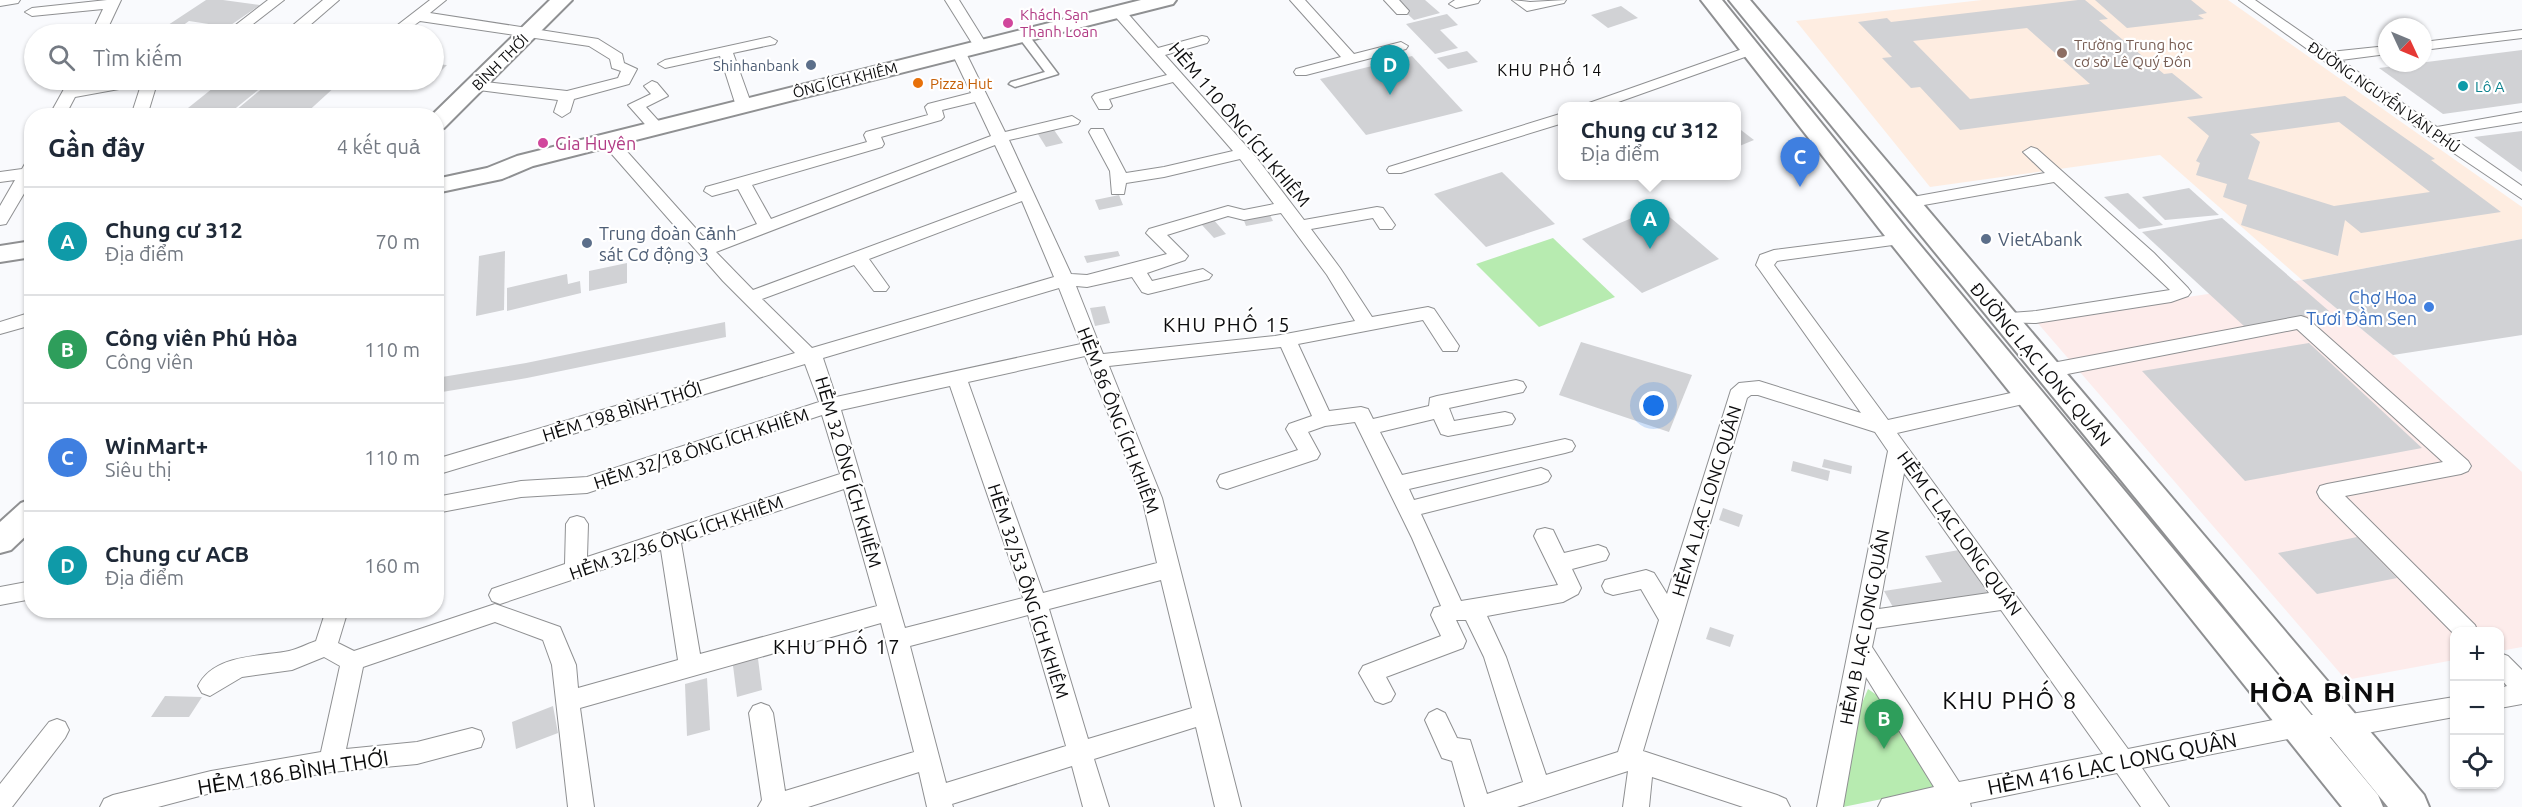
<!DOCTYPE html>
<html lang="vi">
<head>
<meta charset="utf-8">
<style>
  :root { --surface:#fff; --page:#f6f6f7; --text:#1f2937; --muted:#747a83; --line:#e0e1e3; --accent:#ea580c }
  body { margin:0; font-family:Ubuntu,sans-serif; background:var(--page); color:var(--text) }
  .controls { position:absolute; right:18px; bottom:18px; display:grid; overflow:hidden; border-radius:12px; box-shadow:0 2px 4px #0004 }
  .controls button { width:54px; height:54px; display:grid; place-items:center; padding:0; border:0; border-bottom:2px solid var(--line); background:var(--surface); color:var(--text); font:30px sans-serif }
  .compass { position:absolute; left:2378px; top:18px; width:54px; height:54px; border-radius:50%; background:var(--surface); box-shadow:0 2px 4px #0004; rotate:134deg }
  .you { position:absolute; left:1654px; top:406px; width:21px; height:21px; margin:-15px; border:4px solid #fff; border-radius:50%; background:#1a73e8; box-shadow:0 0 0 9px #1a73e833 }
  .badge { display:grid; place-items:center; width:39px; height:39px; border-radius:50%; background:var(--accent); color:#fff; font-size:20px; font-weight:700 }
  .pin { position:absolute; translate:-50% -50px; filter:drop-shadow(0 2px 3px #0008) }
  .pin::after { content:''; position:absolute; top:32px; width:21px; height:18px; background:inherit; clip-path:polygon(0 0,100% 0,50% 100%) }
  .popup { position:absolute; left:1558px; top:102px; width:183px; height:78px; box-sizing:border-box; display:grid; place-content:center; border-radius:12px; background:var(--surface); filter:drop-shadow(0 2px 4px #0005); font-size:20px; white-space:nowrap; color:var(--muted) }
  .popup b { font-size:22px; color:var(--text) }
  .popup::after { content:''; position:absolute; left:50%; top:100%; margin-left:-12px; border:12px solid transparent; border-top-color:var(--surface) }
  .list { margin:0; padding:0; list-style:none }
  h2 { display:flex; justify-content:space-between; align-items:center; height:78px; margin:0; padding:0 24px; font-size:26px }
  h2 small { font-size:20px; font-weight:400; color:var(--muted) }
  .list li { display:grid; grid-template-columns:39px 1fr auto; gap:18px; align-items:center; box-sizing:border-box; height:108px; padding:0 24px; border-top:2px solid var(--line) }
  .list b { display:block; font-size:22px; white-space:nowrap }
  .list p { margin:0; font-size:20px; white-space:nowrap; color:var(--muted) }
  .list em { font-size:20px; font-style:normal; color:var(--muted) }
  .icon { flex:none; width:33px; height:33px; fill:none; stroke:currentColor; stroke-width:2; stroke-linecap:round; stroke-linejoin:round }
  .map { position:relative; flex:none; width:2522px; height:807px; overflow:hidden }
  .search { position:absolute; background:var(--surface); box-shadow:0 2px 4px #0004; left:24px; top:24px; width:420px; height:66px; display:flex; align-items:center; gap:15px; box-sizing:border-box; padding:0 21px; border-radius:33px; color:var(--muted); font-size:22px }
  .panel { position:absolute; background:var(--surface); box-shadow:0 2px 4px #0004; left:24px; top:108px; width:420px; height:510px; border-radius:24px }
  .map>svg:first-child { display:block }
</style>
</head>
<body>
<div class="map">
<svg width="2522" height="807" viewBox="0 0 2522 807">
  <rect width="100%" height="100%" fill="#f9fafd"/>
  <!-- industrial -->
  <path fill="#fdeceb" d="M2302 280 2393 355 2522 472V647L2500 651V632H2454V660L2346 680 2035 320Z"/>
  <!-- education -->
  <path fill="#feede1" d="M1982 0H2228L2522 207V239L2302 280 2160 155 1930 187 1796 21Z"/>
  <!-- green -->
  <g fill="#b7ebb0">
    <path d="M1553 238 1615 297 1539 327 1476 264Z"/>
    <path d="M1868 689 1881 698 1936 788 1843 807 1860 708Z"/>
  </g>
  <!-- building -->
  <g fill="#d1d2d5" fill-rule="evenodd">
    <path d="M206 0H223L260 5 228 27 189 21 175 31 162 29Z"/>
    <path d="M1392 0H1425L1440 13 1414 20Z"/>
    <path d="M2078 0H2085L2108 19 2099 20 2164 74 2172 73 2203 98 1960 130 1920 87 1911 88 1882 58 1892 57 1858 22 1887 18 1891 22ZM2027 28 2090 84 1970 99 1913 41Z"/>
    <path d="M2095 0H2191L2207 13 2198 15 2204 19 2127 28Z"/>
    <path d="M1621 6 1638 18 1608 28 1591 15Z"/>
    <path d="M1447 14 1458 25 1440 30 1458 48 1435 54 1406 24Z"/>
    <path d="M2522 50V103L2443 114 2379 68Z"/>
    <path d="M1467 51 1478 62 1448 69 1437 58Z"/>
    <path d="M1412 56 1463 111 1366 135 1320 79Z"/>
    <path d="M434 64 447 65 434 78Z"/>
    <path d="M223 80H258L268 82 226 116H178Z"/>
    <path d="M392 80H432L419 89 385 86Z"/>
    <path d="M270 82 338 84 303 116H229Z"/>
    <path d="M2345 96 2435 159 2431 160 2501 212 2361 233 2345 220 2338 256 2241 225 2247 205 2223 197 2227 184 2196 175 2200 163 2196 161 2209 136 2187 117ZM2339 122 2430 192 2334 206 2248 179 2260 142 2250 134Z"/>
    <path d="M1052 127 1063 143 1046 147 1036 131Z"/>
    <path d="M1737 127 1754 140 1737 147Z"/>
    <path d="M2522 131V172L2474 137Z"/>
    <path d="M1502 172 1555 224 1486 247 1434 194Z"/>
    <path d="M2189 188 2219 215 2165 220 2142 197Z"/>
    <path d="M2128 193 2163 225 2139 229 2104 197Z"/>
    <path d="M1119 195 1123 205 1099 210 1095 200Z"/>
    <path d="M1658 207 1719 259 1642 293 1582 239Z"/>
    <path d="M1269 213 1273 221 1246 226 1243 218Z"/>
    <path d="M2222 218 2329 311 2245 327 2142 232Z"/>
    <path d="M1213 219 1226 234 1214 238 1201 224Z"/>
    <path d="M2522 239V335L2393 355 2302 280Z"/>
    <path d="M505 251 504 310 476 316 479 256Z"/>
    <path d="M1118 251 1120 256 1087 263 1084 256Z"/>
    <path d="M627 263V283L589 291V271Z"/>
    <path d="M567 274 568 284 580 281 581 293 507 311V288Z"/>
    <path d="M1105 306 1110 323 1095 326 1090 308Z"/>
    <path d="M725 322 726 337 527 378 436 393V378L526 363Z"/>
    <path d="M1581 342 1692 375 1669 432 1559 395Z"/>
    <path d="M2309 343 2422 448 2245 481 2142 371Z"/>
    <path d="M1824 459 1852 466 1851 474 1822 467Z"/>
    <path d="M1793 461 1830 471 1828 481 1791 471Z"/>
    <path d="M1723 508 1743 515 1739 527 1719 520Z"/>
    <path d="M2357 537 2397 578 2317 594 2278 553Z"/>
    <path d="M1959 550 1988 594 1894 609 1884 591 1942 582 1925 556Z"/>
    <path d="M1710 627 1734 635 1730 647 1706 639Z"/>
    <path d="M757 651 762 690 737 697 732 658Z"/>
    <path d="M707 678 710 730 687 736 685 684Z"/>
    <path d="M165 696 202 697 189 717H151Z"/>
    <path d="M553 706 558 733 516 749 512 722Z"/>
  </g>
  <g fill="none" stroke-linecap="round" stroke-linejoin="round">
    <defs>
      <path id="pedestrian" d="M1023 32 1027 33 1058 74 1015 87 1009 84 1011 82 1045 72 1017 35Z"/>
      <g id="minor">
        <path d="M0 0H20L18 3 0 6Z"/>
        <path d="M107 0H121L105 34H91L103 9 32 16 25 12 32 8Z"/>
        <path d="M268 0H284L240 34H224Z"/>
        <path d="M323 0H339L302 32H292L290 29 292 26Z"/>
        <path d="M430 0H446L430 13 598 39 622 54 624 63 637 69 629 84 574 99 570 112 562 117 554 112 558 100 471 89 468 86 476 81 567 91 618 78 621 71 612 68 610 59 589 46 420 21 402 34H386Z"/>
        <path d="M945 0H959L987 45 985 48H975Z"/>
        <path d="M1290 0H1305L1354 54 1401 42 1408 46 1406 49 1306 75H1296L1294 72 1296 69 1341 57Z"/>
        <path d="M1384 0H1399L1409 11 1407 14H1397Z"/>
        <path d="M1455 0H1480L1478 3 1456 8 1449 4Z"/>
        <path d="M1512 0 1530 2 1566 0 1564 3 1527 11Z"/>
        <path d="M2239 0H2255L2330 52 2387 46V54L2341 60 2437 127 2522 112V122L2447 134 2522 186V199L2427 135Z"/>
        <path d="M1118 7 1123 8 1158 48 1202 36 1207 37 1209 40 1207 43 1165 55 1256 157 1304 220 1377 207 1383 208 1395 225 1392 229H1380L1373 218 1311 229 1340 268 1372 317 1428 307 1434 309 1459 346 1457 351H1443L1423 320 1298 344 1329 411 1361 407 1368 409 1373 419 1429 406 1430 398 1437 396 1516 380 1523 382 1526 387 1523 392 1449 408 1454 421 1505 412 1512 414 1515 419 1512 424 1448 436 1441 434 1434 419 1380 432 1402 475 1565 439 1572 441 1575 446 1572 451 1565 453 1409 489 1414 500 1541 468 1548 471 1551 476 1548 481 1541 484 1421 514 1461 601 1558 585 1534 536 1537 530 1545 528 1553 530 1564 553 1598 545 1606 548 1609 554 1606 560 1572 569 1581 588 1578 594 1563 602 1487 616 1506 657 1546 775 1618 752 1659 620 1641 589 1613 595 1605 592 1602 586 1605 580 1646 570 1654 573 1667 594 1731 390 1739 383 1759 381 1861 413 1759 269 1756 265 1760 255 1774 250 1901 234 1910 239 1907 243 1777 261 1774 265 1888 420 2029 389 2036 391 2039 396 2036 401 1897 433 2128 749 2298 715H2345L2454 697V717L2345 737H2298L2142 768 2169 807H2141L2117 773 1970 803 1971 807H1878L1882 799 1934 787 1866 677 1843 807H1817L1888 451 1875 432 1758 395H1751L1747 398 1643 751 1777 795 1786 799 1790 807H1743L1652 777 1649 807H1623L1628 771 1517 807H1465L1452 761 1442 758 1425 720 1429 713 1437 709 1445 713 1457 738 1470 740 1487 794 1523 782 1484 657 1466 620H1456L1466 641 1463 648 1386 677 1395 694 1391 701 1383 704 1375 701 1359 673 1363 666 1441 636 1431 615 1434 608 1441 606 1412 538 1355 422 1325 426 1308 432 1320 454 1317 459 1227 489 1220 487 1217 481 1220 475 1298 450 1286 429 1289 424 1312 416 1281 347 1109 366 1162 498 1241 807H1215L1196 727 1094 759 1109 807H1083L1072 766 952 804 953 807H927L919 772 808 807H758L762 800 749 713 753 706 761 703 769 706 773 713 785 791 914 752 881 623 580 708 594 807H568L552 665 543 640 495 622 363 667 346 749 417 742 472 728 481 731 484 739 481 747 417 764 331 772 211 793 158 807H100L104 799 113 795 211 771 321 752 340 666 324 657 292 670 242 677 210 696 202 693 198 686C214 654 259 657 289 651 298 649 307 644 316 641L326 610H348L338 643 354 651 495 604 560 627 576 665 578 688 678 660 661 550 500 604 492 601 489 595 492 589 565 564 566 524 570 518 577 516 584 518 588 524 587 557 840 474 822 415 587 493 521 497 436 513V497L521 481 587 477 819 402 805 364 436 475V459L795 353 723 281 602 143 600 140 602 137H614L708 242 757 224 738 189 712 196 704 191 706 187 867 142 864 135 866 132 928 115 925 107 928 104 971 93 951 51 958 47 965 51 1005 132 1072 116 1080 121 1078 124 1009 140 1071 274 1087 275 1167 254 1146 233 1149 229 1228 206 1244 210 1274 204 1240 159 1164 177 1126 183 1124 194H1112L1110 171 1089 132 1091 129H1103L1126 173 1164 167 1233 151 1173 82 1109 99 1112 106 1109 109H1099L1092 97 1095 94 1167 75 1113 14V8ZM975 102 991 136 771 219 752 185 882 147 884 144 881 137 941 120 944 117 942 110ZM995 145 1017 192 753 290 716 252ZM1022 201 1054 277 812 348 762 299 854 265 874 291H886L889 287 869 259ZM1281 213 1327 275 1355 321 1275 336 1103 354 1076 286 1087 287 1132 277 1142 292 1148 294 1209 279 1212 275 1203 269 1152 281 1147 273 1185 260 1188 256 1167 235 1228 216 1244 220ZM1059 288 1081 344 836 397 823 358ZM1085 356 1142 498 1157 563 1043 593 968 382ZM950 386 1023 598 905 628 841 410ZM1904 473 1989 593 1879 609ZM844 489 877 606 700 654 681 543ZM1161 580 1192 708 1088 739 1049 609ZM2001 610 2103 754 1959 782 1872 647 1876 628ZM1028 615 1066 746 946 783 910 646Z"/>
        <path d="M2522 30V38L2423 50V42Z"/>
        <path d="M770 37 777 41 775 44 733 53 752 106 744 111 736 106 720 56 665 68 658 64 665 60Z"/>
        <path d="M1751 46 1758 50 1756 53 1607 106H1586L1589 103Z"/>
        <path d="M69 80H81L80 87 121 80H158L147 116H131L141 85 75 97 65 116H49Z"/>
        <path d="M652 81 657 83 668 96 646 107 665 128 657 133 651 131 628 105 651 94 644 86Z"/>
        <path d="M1563 113V123L1401 173H1389L1387 170 1389 167Z"/>
        <path d="M2031 147 2037 149 2154 253 2188 288 2191 292 2188 296 2171 302 2036 323 1997 322 1994 318 1997 314 2036 311 2170 290 2054 182 1907 208 1899 203 1907 198 2045 173 2023 152Z"/>
        <path d="M32 160V180L6 224 0 225V206L15 180 0 182V172L22 169 26 162Z"/>
        <path d="M32 312V325L0 334V322Z"/>
        <path d="M2301 316 2307 318 2468 461 2471 466 2468 471 2461 474 2345 496 2475 625 2478 632H2454V634L2320 498 2317 492 2320 486 2327 484 2443 462 2297 329 2047 378 2040 376 2037 371 2040 366 2047 364Z"/>
        <path d="M32 581V599L0 605V587Z"/>
        <path d="M2500 653 2508 656 2522 670V704L2500 708V688L2507 686 2500 678Z"/>
        <path d="M57 719 65 722 69 730 65 738 12 807H0V784L49 722Z"/>
      </g>
      <g id="secondary">
        <path d="M550 0H572L444 128 436 130V116H431Z"/>
        <path d="M1141 0H1176L1173 4 533 166 502 179 436 193V179L487 168 517 156Z"/>
        <path d="M1701 0H1722L1910 233 2378 795 2383 807H2342L1892 245Z"/>
        <path d="M1729 0H1750L2424 795 2429 807H2388Z"/>
        <path d="M32 241V257L0 262V246Z"/>
        <path d="M32 499V530L11 550 0 553V522L21 503Z"/>
      </g>
    </defs>
    <!-- pedestrian casing -->
    <use href="#pedestrian" stroke="#8f9092" stroke-width="3"/>
    <!-- minor casing -->
    <use href="#minor" stroke="#8f9092" stroke-width="2"/>
    <!-- secondary casing -->
    <use href="#secondary" stroke="#8f9092" stroke-width="4"/>
    <!-- pedestrian -->
    <use href="#pedestrian" fill="#fff" fill-rule="evenodd"/>
    <!-- minor -->
    <use href="#minor" fill="#fff" fill-rule="evenodd"/>
    <!-- secondary -->
    <use href="#secondary" fill="#fff" fill-rule="evenodd"/>
  </g>
  <!-- markers -->
  <g fill="#d1479c" stroke="#fff" stroke-width="2">
    <circle cx="1008" cy="23" r="6"/>
    <circle cx="543" cy="143" r="6"/>
  </g>
  <circle fill="#8d6e63" stroke="#fff" stroke-width="2" cx="2062" cy="53" r="6"/>
  <g fill="#5c6f8a" stroke="#fff" stroke-width="2">
    <circle cx="811" cy="65" r="6"/>
    <circle cx="1986" cy="239" r="6"/>
    <circle cx="587" cy="243" r="6"/>
  </g>
  <circle fill="#e8710a" stroke="#fff" stroke-width="2" cx="918" cy="83" r="6"/>
  <circle fill="#0f9aa8" stroke="#fff" stroke-width="2" cx="2463" cy="86" r="6"/>
  <circle fill="#3f7fe0" stroke="#fff" stroke-width="2" cx="2429" cy="307" r="6"/>
  <g text-anchor="middle" dominant-baseline="central" stroke-width="4.5" stroke-linejoin="round" paint-order="stroke">
    <!-- far-hotel labels -->
    <g font-size="15" fill="#b23c85" stroke="#fff" text-anchor="start">
      <text x="1020" y="14">Khách Sạn<tspan x="1020" dy="17">Thanh Loan</tspan></text>
    </g>
    <!-- far-education labels -->
    <g font-size="15" fill="#785e54" stroke="#fff" text-anchor="start">
      <text x="2074" y="44">Trường Trung học<tspan x="2074" dy="17">cơ sở Lê Quý Đôn</tspan></text>
    </g>
    <!-- far-street labels -->
    <g font-size="15" fill="#0c0c0d" stroke="#fff">
      <text transform="translate(500 62) rotate(-45)">BÌNH THỚI</text>
      <text transform="translate(845 80) rotate(-14)">ÔNG ÍCH KHIÊM</text>
      <text transform="translate(2384 97) rotate(35)">ĐƯỜNG NGUYỄN VĂN PHÚ</text>
    </g>
    <!-- far-service labels -->
    <g font-size="15" fill="#4e5e75" stroke="#fff" text-anchor="end">
      <text x="799" y="65">Shinhanbank</text>
    </g>
    <!-- far-food labels -->
    <g font-size="15" fill="#c56008" stroke="#fff" text-anchor="start">
      <text x="930" y="83">Pizza Hut</text>
    </g>
    <!-- far-culture labels -->
    <g font-size="15" fill="#0d838f" stroke="#fff" text-anchor="start">
      <text x="2475" y="86">Lô A</text>
    </g>
    <!-- far-neighbourhood labels -->
    <g font-size="16" letter-spacing="1.5" fill="#0c0c0d" stroke="#fff">
      <text x="1550" y="70">KHU PHỐ 14</text>
    </g>
    <!-- street labels -->
    <g font-size="18" fill="#0c0c0d" stroke="#fff">
      <text transform="translate(1240 124) rotate(50)">HẺM 110 ÔNG ÍCH KHIÊM</text>
      <text transform="translate(2041 364) rotate(50)">ĐƯỜNG LẠC LONG QUÂN</text>
      <text transform="translate(622 411) rotate(-17)">HẺM 198 BÌNH THỚI</text>
      <text transform="translate(1119 420) rotate(69)">HẺM 86 ÔNG ÍCH KHIÊM</text>
      <text transform="translate(701 448) rotate(-18)">HẺM 32/18 ÔNG ÍCH KHIÊM</text>
      <text transform="translate(849 472) rotate(74)">HẺM 32 ÔNG ÍCH KHIÊM</text>
      <text transform="translate(1706 501) rotate(-73)">HẺM A LẠC LONG QUÂN</text>
      <text transform="translate(1960 533) rotate(54)">HẺM C LẠC LONG QUÂN</text>
      <text transform="translate(676 537) rotate(-19)">HẺM 32/36 ÔNG ÍCH KHIÊM</text>
      <text transform="translate(1029 591) rotate(72)">HẺM 32/53 ÔNG ÍCH KHIÊM</text>
      <text transform="translate(1864 627) rotate(-79)">HẺM B LẠC LONG QUÂN</text>
    </g>
    <!-- hotel labels -->
    <g font-size="18" fill="#b23c85" stroke="#fff" text-anchor="start">
      <text x="555" y="143">Gia Huyên</text>
    </g>
    <!-- service labels -->
    <g font-size="18" fill="#4e5e75" stroke="#fff" text-anchor="start">
      <text x="599" y="233">Trung đoàn Cảnh<tspan x="599" dy="21">sát Cơ động 3</tspan></text>
      <text x="1998" y="239">VietAbank</text>
    </g>
    <!-- shop labels -->
    <g font-size="18" fill="#366cbe" stroke="#fff" text-anchor="end">
      <text x="2417" y="297">Chợ Hoa<tspan x="2417" dy="21">Tươi Đầm Sen</tspan></text>
    </g>
    <!-- neighbourhood labels -->
    <g font-size="20" letter-spacing="1.5" fill="#0c0c0d" stroke="#fff">
      <text x="1227" y="324">KHU PHỐ 15</text>
      <text x="837" y="646">KHU PHỐ 17</text>
    </g>
    <!-- near-street labels -->
    <g font-size="21" fill="#0c0c0d" stroke="#fff">
      <text transform="translate(2112 763) rotate(-11)">HẺM 416 LẠC LONG QUÂN</text>
      <text transform="translate(293 772) rotate(-9)">HẺM 186 BÌNH THỚI</text>
    </g>
    <!-- near-neighbourhood labels -->
    <g font-size="24" letter-spacing="1.5" fill="#0c0c0d" stroke="#fff">
      <text x="2010" y="700">KHU PHỐ 8</text>
    </g>
    <!-- near-district labels -->
    <g font-size="28" font-weight="bold" letter-spacing="1.5" fill="#0c0c0d" stroke="#fff">
      <text x="2323" y="691">HÒA BÌNH</text>
    </g>
  </g>
</svg>
<div class="controls">
<button>+</button>
<button>−</button>
<button><svg class="icon" aria-label="locate" viewBox="0 0 24 24"><circle cx="12" cy="12" r="6"/><path d="M12 2v4M12 18v4M2 12h4M18 12h4"/></svg></button>
</div>
<svg class="compass" viewBox="-18 -18 36 36"><path d="M0-13l5 13h-10z" fill="#e53935"/><path d="M0 13l5-13h-10z" fill="#747a83"/></svg>
<div class="you"></div>
<div class="pin badge" style="left:1650px;top:249px;background:#0f9aa8">A</div>
<div class="popup"><b>Chung cư 312</b>Địa điểm</div>
<div class="pin badge" style="left:1884px;top:749px;background:#2e9e5b">B</div>
<div class="pin badge" style="left:1800px;top:187px;background:#3f7fe0">C</div>
<div class="pin badge" style="left:1390px;top:95px;background:#0f9aa8">D</div>
<div class="search"><svg class="icon" aria-label="search" viewBox="0 0 24 24"><circle cx="10" cy="10" r="6"/><path d="M15 15l6 6"/></svg>Tìm kiếm</div>
<section class="panel">
<h2>Gần đây<small>4 kết quả</small></h2>
<ul class="list">
<li><span class="badge" style="background:#0f9aa8">A</span><div><b>Chung cư 312</b><p>Địa điểm</p></div><em>70 m</em></li>
<li><span class="badge" style="background:#2e9e5b">B</span><div><b>Công viên Phú Hòa</b><p>Công viên</p></div><em>110 m</em></li>
<li><span class="badge" style="background:#3f7fe0">C</span><div><b>WinMart+</b><p>Siêu thị</p></div><em>110 m</em></li>
<li><span class="badge" style="background:#0f9aa8">D</span><div><b>Chung cư ACB</b><p>Địa điểm</p></div><em>160 m</em></li>
</ul>
</section>
</div>
</body>
</html>
